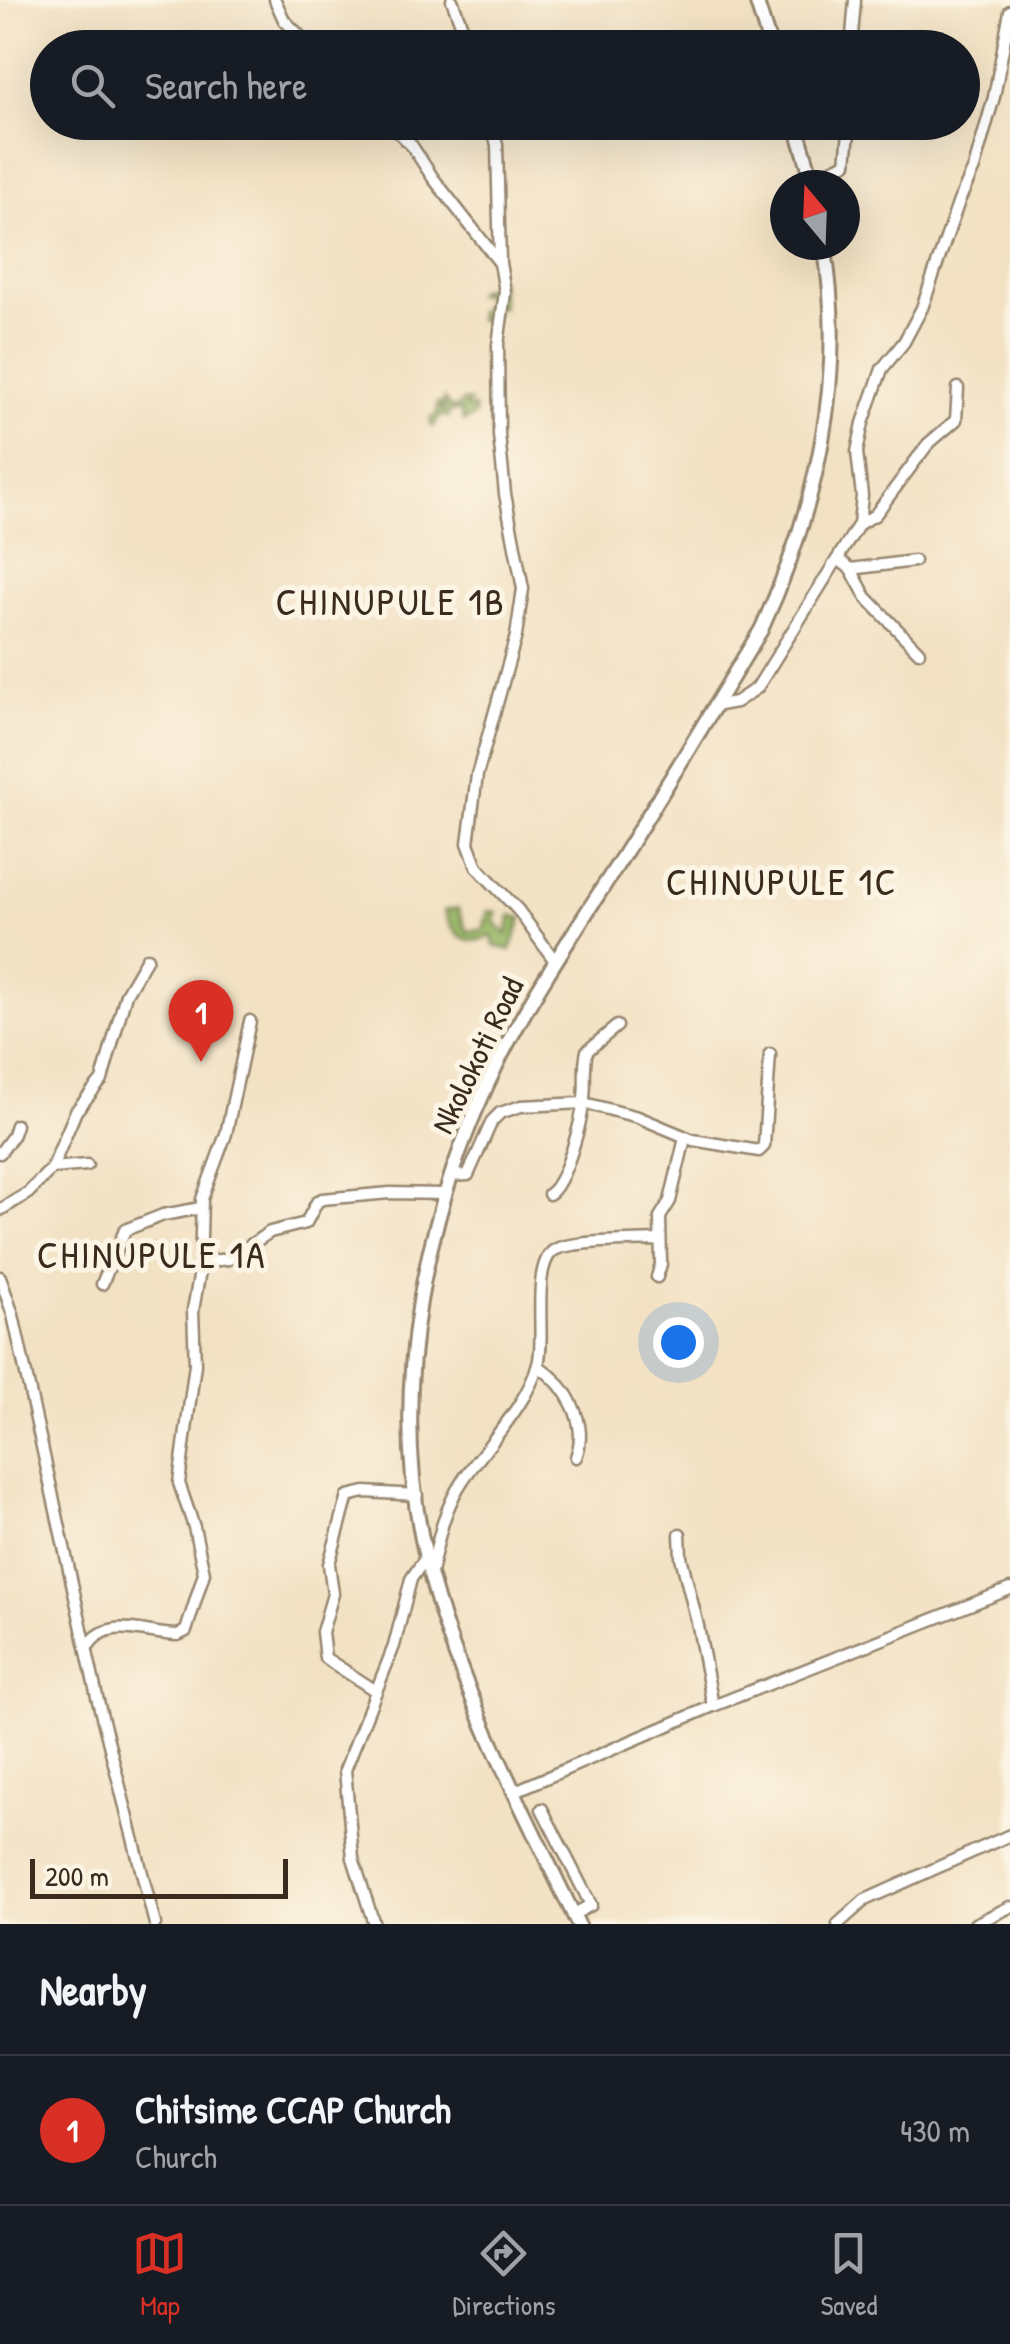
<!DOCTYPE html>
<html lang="en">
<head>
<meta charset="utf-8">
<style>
  :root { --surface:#171b24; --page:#20242c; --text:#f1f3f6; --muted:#9ea1a6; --line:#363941; --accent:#d93025 }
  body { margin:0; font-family:"Patrick Hand",sans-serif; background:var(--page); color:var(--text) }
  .compass { position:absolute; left:770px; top:170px; width:90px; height:90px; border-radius:50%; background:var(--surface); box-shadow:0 10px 40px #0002; rotate:341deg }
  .scale { position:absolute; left:30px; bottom:25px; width:258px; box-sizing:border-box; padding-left:10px; border:5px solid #3b2a1e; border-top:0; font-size:28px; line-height:35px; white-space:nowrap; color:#3b2a1e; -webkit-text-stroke:8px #fcf5e5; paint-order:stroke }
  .you { position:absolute; left:678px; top:1342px; width:35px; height:35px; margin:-25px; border:8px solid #fff; border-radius:50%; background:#1a73e8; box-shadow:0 0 0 15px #1a73e833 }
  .badge { display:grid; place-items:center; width:65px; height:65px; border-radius:50%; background:var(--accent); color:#fff; font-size:32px; font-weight:700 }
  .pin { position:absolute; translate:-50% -82px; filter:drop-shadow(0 2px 5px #0008) }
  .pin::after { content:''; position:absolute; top:52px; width:35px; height:30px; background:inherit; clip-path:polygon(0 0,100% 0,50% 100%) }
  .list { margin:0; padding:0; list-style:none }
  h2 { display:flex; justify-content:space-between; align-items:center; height:130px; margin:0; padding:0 40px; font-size:42px }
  h2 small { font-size:32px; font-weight:400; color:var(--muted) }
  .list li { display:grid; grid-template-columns:65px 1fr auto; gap:30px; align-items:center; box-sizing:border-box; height:150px; padding:0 40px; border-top:2px solid var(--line) }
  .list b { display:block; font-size:38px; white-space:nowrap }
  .list p { margin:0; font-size:32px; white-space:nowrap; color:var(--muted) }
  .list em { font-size:32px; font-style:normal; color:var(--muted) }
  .icon { flex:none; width:55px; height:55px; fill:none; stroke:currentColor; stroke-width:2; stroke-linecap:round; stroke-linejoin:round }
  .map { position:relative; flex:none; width:1010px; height:1924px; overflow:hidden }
  .search { position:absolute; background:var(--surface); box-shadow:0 10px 40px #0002; left:30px; right:30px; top:30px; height:110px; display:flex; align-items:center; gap:25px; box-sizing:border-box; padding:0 35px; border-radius:55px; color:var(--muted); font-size:38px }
  .sheet { height:280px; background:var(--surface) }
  nav { display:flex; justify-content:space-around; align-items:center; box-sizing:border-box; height:140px; border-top:2px solid var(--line); background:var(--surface); font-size:28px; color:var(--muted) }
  nav a { display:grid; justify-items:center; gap:5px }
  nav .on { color:var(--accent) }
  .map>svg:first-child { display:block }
</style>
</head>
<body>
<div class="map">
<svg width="1010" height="1924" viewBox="0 0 1010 1924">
  <rect width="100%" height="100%" fill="#fcf5e5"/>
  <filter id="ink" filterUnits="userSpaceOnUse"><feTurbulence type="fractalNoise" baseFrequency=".01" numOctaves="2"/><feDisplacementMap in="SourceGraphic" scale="20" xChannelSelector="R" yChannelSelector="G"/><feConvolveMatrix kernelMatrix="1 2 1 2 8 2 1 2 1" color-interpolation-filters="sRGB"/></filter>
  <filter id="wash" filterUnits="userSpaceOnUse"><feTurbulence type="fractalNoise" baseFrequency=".0048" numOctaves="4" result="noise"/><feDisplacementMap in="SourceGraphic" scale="40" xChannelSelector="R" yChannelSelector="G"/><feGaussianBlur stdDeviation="2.25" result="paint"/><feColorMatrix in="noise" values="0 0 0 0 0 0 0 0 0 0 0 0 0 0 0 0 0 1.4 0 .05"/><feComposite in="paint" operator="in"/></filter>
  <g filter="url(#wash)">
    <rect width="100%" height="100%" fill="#f2e1c2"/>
    <!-- forest -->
    <g fill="#98b668" stroke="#6a7043" stroke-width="2.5">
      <path d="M500 280 503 307H497L492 323 478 319V312L489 300 487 296 475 293Z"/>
      <path d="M444 399 451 408 460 406 462 401 470 402 465 408H474L475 415 463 422 461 411H449L448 417 442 415 432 427 430 419 437 414V403H441V410L444 411Z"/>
      <path d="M458 908 467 931 483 930 488 911 497 912 495 923 507 934 511 915 522 918 511 950 494 946 492 936C466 948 453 935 444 911Z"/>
    </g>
  </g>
  <g filter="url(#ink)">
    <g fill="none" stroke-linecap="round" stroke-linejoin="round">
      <defs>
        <g id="minor">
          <path d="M275 0 284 20 312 48"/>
          <path d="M452 0 470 48"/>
          <path d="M851 48 855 0"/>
          <path d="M389 122 412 146 433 178 499 262"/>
          <path d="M491 122 497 145 500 263 505 292 498 345 499 435 505 494 523 589 516 636 477 775 468 843 477 867 518 910 555 961"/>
          <path d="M813 179 846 163 850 122"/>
          <path d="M859 524 875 515 928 444 956 420 958 388"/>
          <path d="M838 559 851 569 866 597 919 652"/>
          <path d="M851 569 914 561"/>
          <path d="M714 706 736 702 757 688 859 524 862 496 857 452 863 423 882 369 904 342 922 308 959 201 974 168 994 97 1010 11"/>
          <path d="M0 1153 12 1137 16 1125"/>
          <path d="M52 1168 87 1165"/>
          <path d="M450 1176 468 1175 492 1121 500 1113 521 1106 584 1103 638 1117 693 1140 759 1151 764 1146 770 1054"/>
          <path d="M549 1194C566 1184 582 1119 584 1098 586 1082 583 1066 587 1051L617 1026"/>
          <path d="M0 1210 28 1193 52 1168 76 1111 102 1080 126 994 147 958"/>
          <path d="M201 1262 229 1259 270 1232 306 1223 317 1202 322 1199 390 1193 444 1194"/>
          <path d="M0 1277 13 1315 97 1697 155 1924"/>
          <path d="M657 1277 661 1264 660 1217 670 1201 685 1138"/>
          <path d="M102 1284 125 1230 163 1215 201 1208"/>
          <path d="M538 1366C567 1385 589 1423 576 1457"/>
          <path d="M680 1534 681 1557 698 1626 713 1706"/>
          <path d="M431 1573C438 1540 444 1508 463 1480 486 1446 528 1404 538 1364 546 1338 531 1269 553 1251 568 1240 639 1241 660 1240"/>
          <path d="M87 1647C109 1614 145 1635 178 1635L186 1631 204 1573 194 1527 179 1483 195 1364 193 1310 200 1271 202 1199 226 1134 250 1021"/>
          <path d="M376 1691 325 1658 322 1632 333 1594 329 1564 348 1496 365 1492 417 1495"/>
          <path d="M513 1792 713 1706 1010 1589"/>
          <path d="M542 1809 591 1905 574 1914"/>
          <path d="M374 1924 353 1858 345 1770 394 1646 411 1579 426 1557"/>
          <path d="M838 1924 865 1900 1010 1835"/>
          <path d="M975 1924 1010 1907"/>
        </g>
        <g id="major">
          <path d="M756 0 771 48"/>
          <path d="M795 122 814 185"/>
          <path d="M578 1924C521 1805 459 1691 427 1562 386 1393 424 1209 501 1056 537 986 581 922 623 856 670 781 715 705 761 630 816 511 847 376 824 245"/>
        </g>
      </defs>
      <!-- minor casing -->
      <use href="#minor" stroke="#968670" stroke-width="15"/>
      <!-- major casing -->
      <use href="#major" stroke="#968670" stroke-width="18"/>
      <!-- minor -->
      <use href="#minor" stroke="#fff" stroke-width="10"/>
      <!-- major -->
      <use href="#major" stroke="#fff" stroke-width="12"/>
    </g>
  </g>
  <g text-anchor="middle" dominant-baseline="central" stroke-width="10" stroke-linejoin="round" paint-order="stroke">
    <!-- street labels -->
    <g font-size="32" fill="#3b2a1e" stroke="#fcf5e5">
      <text transform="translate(477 1055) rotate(-64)">Nkolokoti Road</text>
    </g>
    <!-- quarter labels -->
    <g font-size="38" letter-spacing="2.5" fill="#3b2a1e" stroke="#fcf5e5">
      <text x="391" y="601">CHINUPULE 1B</text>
      <text x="782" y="881">CHINUPULE 1C</text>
      <text x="152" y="1254">CHINUPULE 1A</text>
    </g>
  </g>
</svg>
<svg class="compass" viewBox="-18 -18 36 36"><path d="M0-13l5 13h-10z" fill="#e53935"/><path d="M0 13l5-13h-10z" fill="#9ea1a6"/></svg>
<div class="scale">200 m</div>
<div class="you"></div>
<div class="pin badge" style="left:201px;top:1062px">1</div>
<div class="search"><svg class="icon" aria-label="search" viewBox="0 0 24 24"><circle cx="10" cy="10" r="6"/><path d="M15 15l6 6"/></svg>Search here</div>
</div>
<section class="sheet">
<h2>Nearby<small></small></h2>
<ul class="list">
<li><span class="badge">1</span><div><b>Chitsime CCAP Church</b><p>Church</p></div><em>430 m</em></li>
</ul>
</section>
<nav>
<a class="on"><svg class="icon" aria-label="map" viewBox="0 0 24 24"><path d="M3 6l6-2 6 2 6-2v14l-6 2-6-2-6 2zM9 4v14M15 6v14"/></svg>Map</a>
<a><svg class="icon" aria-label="directions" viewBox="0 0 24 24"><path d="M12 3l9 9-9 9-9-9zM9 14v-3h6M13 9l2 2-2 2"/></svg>Directions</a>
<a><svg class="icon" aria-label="saved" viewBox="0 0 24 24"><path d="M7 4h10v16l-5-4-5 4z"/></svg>Saved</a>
</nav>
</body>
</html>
